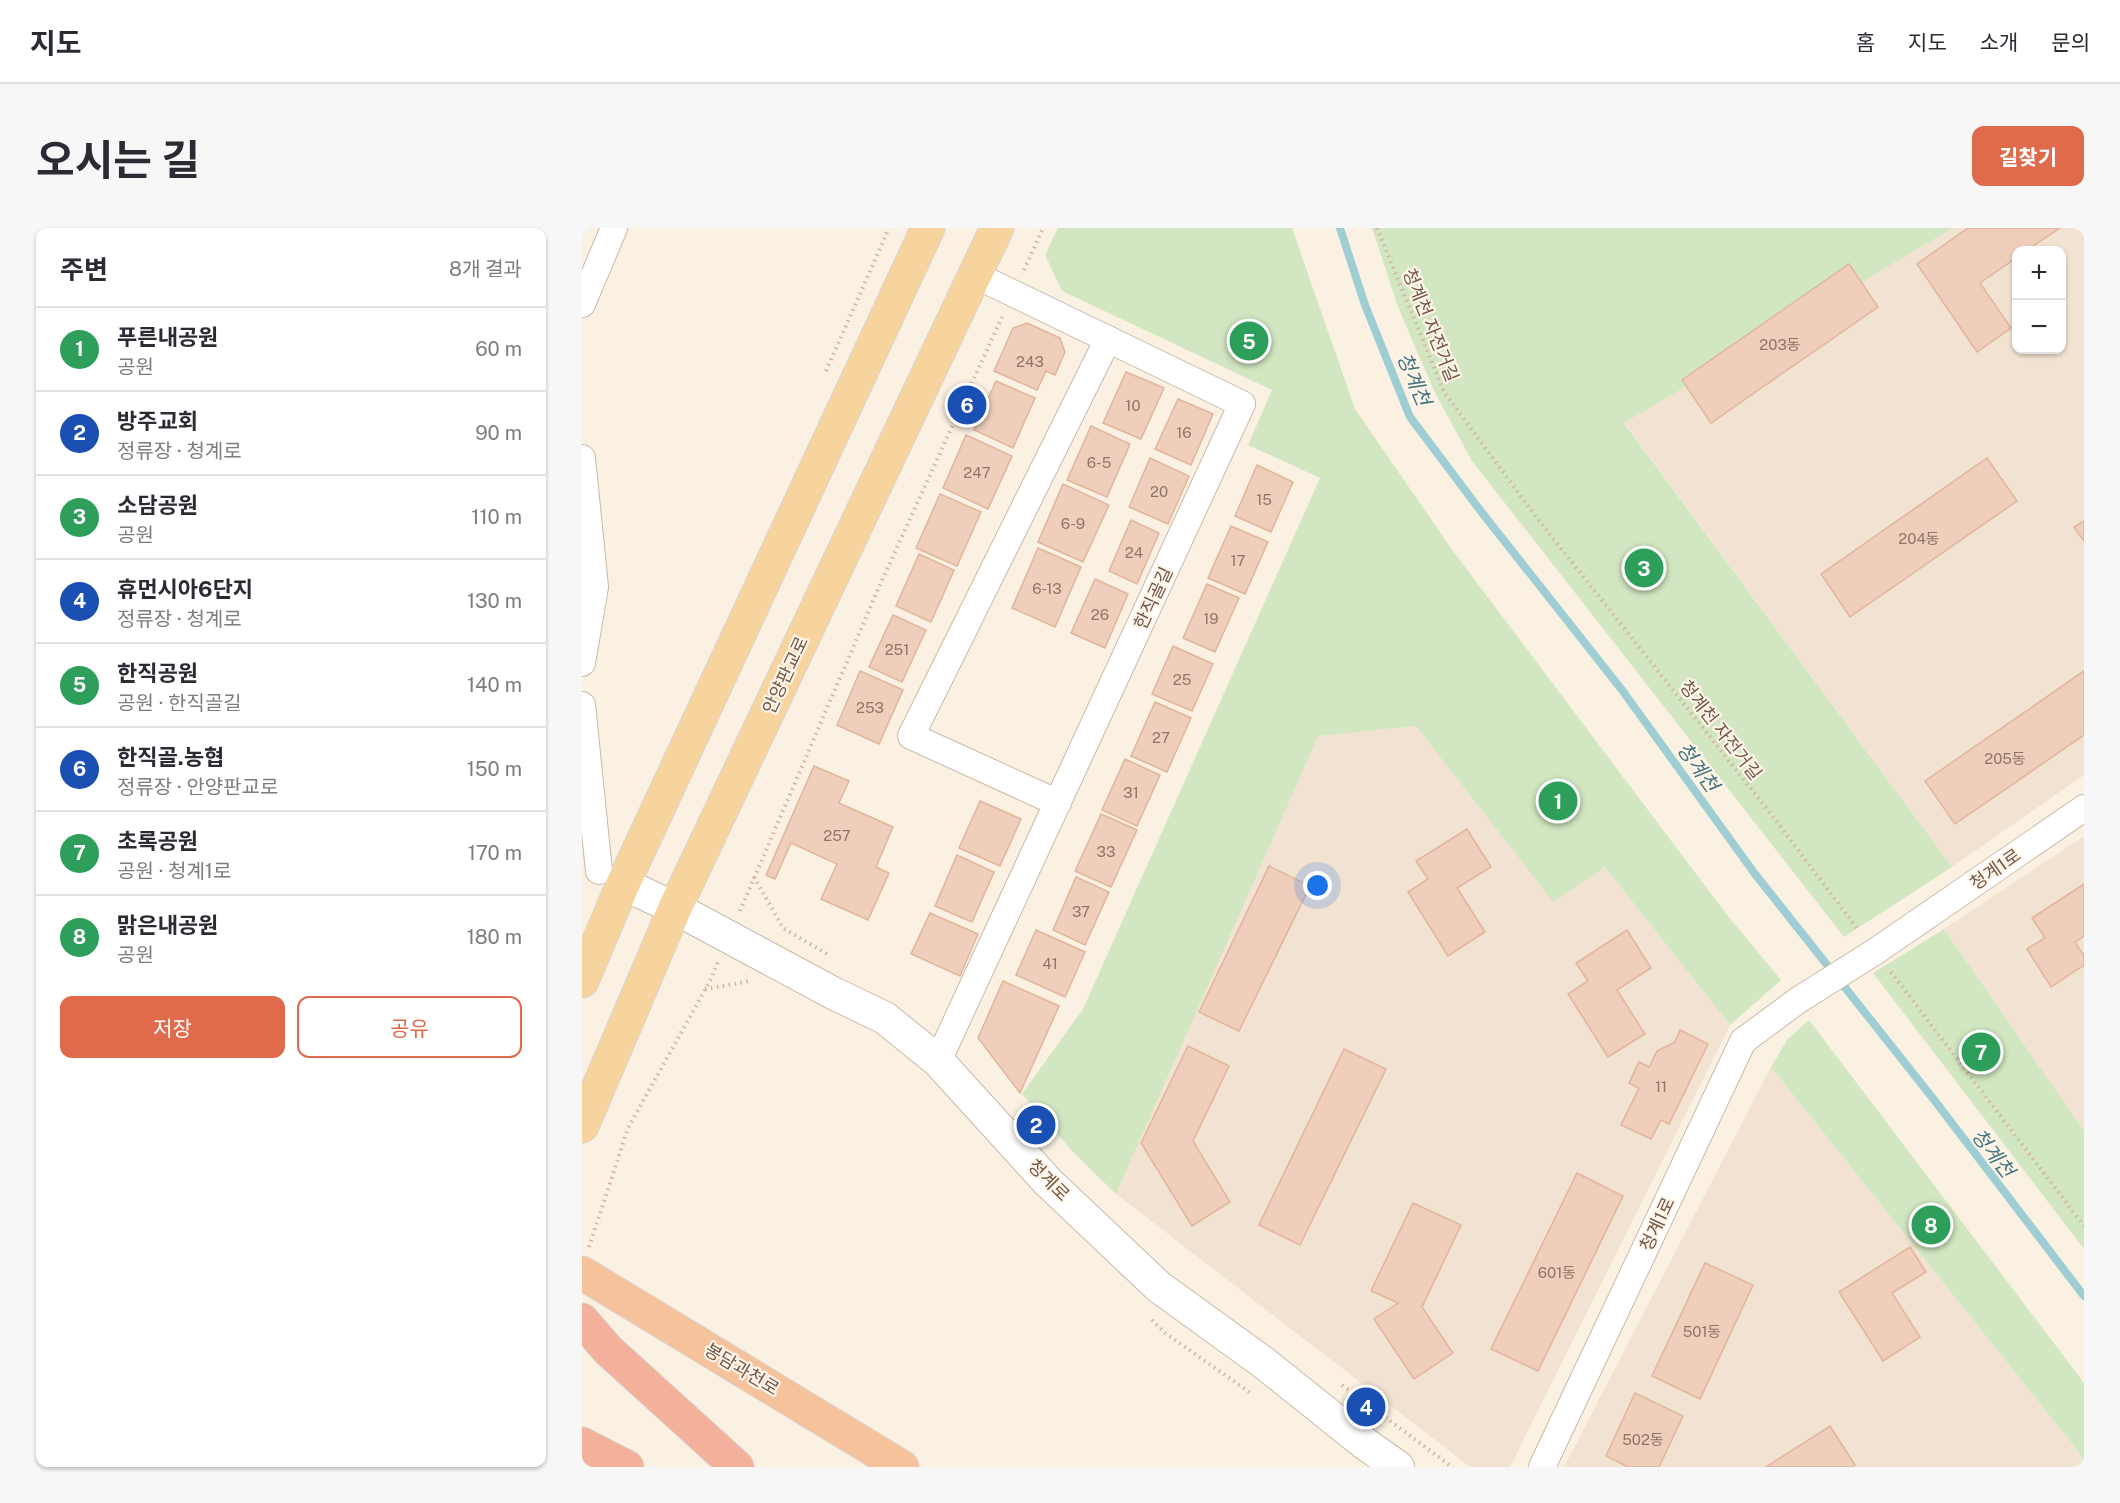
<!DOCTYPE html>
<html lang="ko">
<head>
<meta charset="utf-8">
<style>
  :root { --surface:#fff; --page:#f7f7f7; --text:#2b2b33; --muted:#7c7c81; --line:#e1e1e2; --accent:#e06a4c }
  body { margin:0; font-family:"Public Sans","Noto Sans KR",sans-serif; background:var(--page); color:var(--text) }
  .controls { position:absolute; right:18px; top:18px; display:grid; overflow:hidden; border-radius:12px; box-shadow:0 2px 4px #0004 }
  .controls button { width:54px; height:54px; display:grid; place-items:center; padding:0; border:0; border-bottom:2px solid var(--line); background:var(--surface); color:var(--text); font:30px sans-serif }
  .you { position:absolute; left:736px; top:658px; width:21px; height:21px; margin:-15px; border:4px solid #fff; border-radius:50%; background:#1a73e8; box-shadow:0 0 0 9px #1a73e833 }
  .badge { display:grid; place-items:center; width:39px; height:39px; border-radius:50%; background:var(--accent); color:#fff; font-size:20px; font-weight:700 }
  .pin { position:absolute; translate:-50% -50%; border:3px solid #fff; box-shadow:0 2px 6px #0006 }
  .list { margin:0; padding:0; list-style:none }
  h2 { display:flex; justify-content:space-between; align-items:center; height:78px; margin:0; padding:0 24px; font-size:26px }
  h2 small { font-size:20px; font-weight:400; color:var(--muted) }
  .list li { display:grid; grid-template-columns:39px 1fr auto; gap:18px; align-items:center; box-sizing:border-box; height:84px; padding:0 24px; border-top:2px solid var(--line) }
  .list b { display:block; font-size:22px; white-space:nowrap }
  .list p { margin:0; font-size:20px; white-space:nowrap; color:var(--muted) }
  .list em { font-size:20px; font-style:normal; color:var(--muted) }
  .actions { display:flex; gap:12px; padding:18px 24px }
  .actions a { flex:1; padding:14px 0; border:2px solid var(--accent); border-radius:12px; text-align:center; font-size:21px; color:var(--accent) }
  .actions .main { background:var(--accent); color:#fff }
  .map { position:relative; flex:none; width:1502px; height:1239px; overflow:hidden; border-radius:12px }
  header { display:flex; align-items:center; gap:36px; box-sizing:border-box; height:84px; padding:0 30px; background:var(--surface); border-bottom:2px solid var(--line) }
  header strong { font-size:28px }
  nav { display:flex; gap:33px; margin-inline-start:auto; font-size:21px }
  .intro { display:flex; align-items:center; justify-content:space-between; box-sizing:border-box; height:144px; padding:0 36px }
  h1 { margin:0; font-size:42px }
  .button { padding:15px 27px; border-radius:12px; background:var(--accent); color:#fff; font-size:21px; font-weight:700 }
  main { display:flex; gap:36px; padding:0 36px }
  aside { flex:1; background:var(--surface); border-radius:12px; box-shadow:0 2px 4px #0004 }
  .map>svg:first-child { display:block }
</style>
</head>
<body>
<header>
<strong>지도</strong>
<nav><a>홈</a><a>지도</a><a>소개</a><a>문의</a></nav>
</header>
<div class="intro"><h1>오시는 길</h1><a class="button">길찾기</a></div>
<main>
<aside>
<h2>주변<small>8개 결과</small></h2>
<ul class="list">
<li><span class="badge" style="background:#2e9e5b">1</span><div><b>푸른내공원</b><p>공원</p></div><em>60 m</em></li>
<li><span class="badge" style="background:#1a4fb4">2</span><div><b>방주교회</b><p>정류장 · 청계로</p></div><em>90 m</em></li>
<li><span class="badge" style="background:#2e9e5b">3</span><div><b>소담공원</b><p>공원</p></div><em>110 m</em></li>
<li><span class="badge" style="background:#1a4fb4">4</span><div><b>휴먼시아6단지</b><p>정류장 · 청계로</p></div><em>130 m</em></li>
<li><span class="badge" style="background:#2e9e5b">5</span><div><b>한직공원</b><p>공원 · 한직골길</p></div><em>140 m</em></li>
<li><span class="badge" style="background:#1a4fb4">6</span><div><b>한직골.농협</b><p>정류장 · 안양판교로</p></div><em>150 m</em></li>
<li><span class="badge" style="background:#2e9e5b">7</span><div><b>초록공원</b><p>공원 · 청계1로</p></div><em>170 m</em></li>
<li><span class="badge" style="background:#2e9e5b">8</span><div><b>맑은내공원</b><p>공원</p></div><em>180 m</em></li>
</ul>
<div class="actions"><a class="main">저장</a><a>공유</a></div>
</aside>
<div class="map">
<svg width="1502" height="1239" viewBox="0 0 1502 1239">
  <rect width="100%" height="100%" fill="#fbf1e2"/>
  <!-- residential -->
  <g fill="#f2e2d1" fill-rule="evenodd">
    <path d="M1371 0H1502V547L1370 639 1042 194ZM1434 22H1480V122H1434Z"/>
    <path d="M834 498 971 674 1023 639 1148 797 928 1239H888L534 966 735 508Z"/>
    <path d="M1502 608V903L1362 701Z"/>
    <path d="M1189 839 1496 1223 1502 1239H982Z"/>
  </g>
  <!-- green -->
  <g fill="#d2e7c1">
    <path d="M476 0H710L773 181 871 323 1145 687 1199 752 1148 797 1023 639 971 674 834 498 736 508 534 966 492 925 440 866 501 781 738 250 666 217 690 162 480 63 463 27Z"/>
    <path d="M790 0H1371L1042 195 1370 639 1262 709 890 233 853 165 816 79Z"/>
    <path d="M1362 701 1502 903V1021L1291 745Z"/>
    <path d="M1227 792 1502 1155V1235L1496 1223 1189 839 1205 812Z"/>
  </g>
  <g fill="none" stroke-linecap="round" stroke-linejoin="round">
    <!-- stream -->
    <path stroke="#9ecdd4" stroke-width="8" d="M758 0 783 77 828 189 901 286 1040 462 1173 646 1353 873 1502 1068"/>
  </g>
  <!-- building -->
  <g fill="#efcebb" stroke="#e1b59c" stroke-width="1.5">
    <path d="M1386 0H1478L1445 22H1434V30L1398 55 1429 100 1395 124 1335 36Z"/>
    <path d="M1267 36 1296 79 1129 195 1100 152Z"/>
    <path d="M445 95 478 110 483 124 473 147 464 143 455 162 412 143 431 100Z"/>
    <path d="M544 144 582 160 559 211 521 195Z"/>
    <path d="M414 153 453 170 431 220 392 202Z"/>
    <path d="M596 171 631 186 609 237 573 221Z"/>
    <path d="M509 198 548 216 525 269 485 252Z"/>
    <path d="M384 207 430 228 406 281 361 260Z"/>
    <path d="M568 230 607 248 586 296 547 279Z"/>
    <path d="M1405 230 1435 273 1268 389 1239 346Z"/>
    <path d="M675 237 711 254 689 304 653 288Z"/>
    <path d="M481 256 527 277 501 334 456 314Z"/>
    <path d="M358 266 399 284 375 338 334 320Z"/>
    <path d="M549 292 577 305 555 356 527 343Z"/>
    <path d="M1502 293V313L1492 299Z"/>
    <path d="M649 298 686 314 663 366 626 350Z"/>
    <path d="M456 320 499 339 473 399 430 380Z"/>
    <path d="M337 326 372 342 349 394 314 378Z"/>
    <path d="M513 351 546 366 523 420 489 405Z"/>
    <path d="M625 356 657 370 633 424 601 410Z"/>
    <path d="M311 387 344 402 320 454 287 439Z"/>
    <path d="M591 418 631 436 610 483 570 466Z"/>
    <path d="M278 443 321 462 297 516 255 497Z"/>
    <path d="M1502 443V507L1373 596 1343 553Z"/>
    <path d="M573 474 609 490 585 544 549 528Z"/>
    <path d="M543 531 578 547 555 598 520 582Z"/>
    <path d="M232 538 267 553 257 575 311 599 294 639 307 645 286 692 239 671 255 636 209 615 193 651 184 647Z"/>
    <path d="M398 573 439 591 418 638 377 620Z"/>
    <path d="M519 586 555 602 529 659 493 643Z"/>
    <path d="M885 601 909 639 875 660 903 704 866 728 826 664 846 651 834 633Z"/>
    <path d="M375 627 412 644 390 694 353 678Z"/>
    <path d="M687 638 728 658 657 803 617 784Z"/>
    <path d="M494 649 527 664 503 717 471 702Z"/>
    <path d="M1502 656V708L1493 714 1502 728V737L1469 759 1445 721 1463 710 1450 690Z"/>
    <path d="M348 685 396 706 378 748 329 726Z"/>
    <path d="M454 702 503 724 483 769 434 747Z"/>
    <path d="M1045 702 1069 740 1035 762 1063 806 1026 829 986 766 1006 753 994 735Z"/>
    <path d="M421 753 477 778 438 865 396 810Z"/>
    <path d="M1098 802 1126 816 1087 896 1079 892 1069 911 1039 897 1057 860 1047 855 1057 834 1067 839 1075 823 1093 814Z"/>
    <path d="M606 818 647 838 611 913 648 974 610 998 559 915Z"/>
    <path d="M762 821 804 841 718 1017 677 997Z"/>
    <path d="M995 945 1041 968 956 1143 909 1121Z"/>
    <path d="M831 975 879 997 840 1079 871 1125 832 1151 792 1091 816 1075 789 1063Z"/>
    <path d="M1328 1019 1344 1044 1310 1065 1338 1109 1301 1133 1257 1064Z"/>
    <path d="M1123 1035 1171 1057 1118 1171 1070 1148Z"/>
    <path d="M1053 1165 1101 1188 1077 1239H1046L1024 1228Z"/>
    <path d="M1248 1198 1273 1237 1270 1239H1184Z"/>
  </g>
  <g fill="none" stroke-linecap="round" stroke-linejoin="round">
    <defs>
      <g id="minor">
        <path d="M0 76 32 0"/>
        <path d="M0 230 13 359 0 435"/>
        <path d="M0 477 17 643"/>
        <path d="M476 575 329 508 526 111"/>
        <path d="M1294 723 1502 580"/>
        <path d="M356 833 660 176 393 47"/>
        <path d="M960 1239 1161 813 1215 773"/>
      </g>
      <path id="tertiary" d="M41 656 93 680 251 765 303 790 356 833 466 954 577 1059 682 1135 782 1215 816 1239"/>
      <g id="primary">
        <path d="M0 753 41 656 346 0"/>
        <path d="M0 898 93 680 415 0"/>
      </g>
      <path id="trunk" d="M0 1045 320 1239"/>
      <g id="motorway">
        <path d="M0 1092 26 1122 155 1239"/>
        <path d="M0 1216 45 1239"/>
      </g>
    </defs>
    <!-- minor casing -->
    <use href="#minor" stroke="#cbb8a9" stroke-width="28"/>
    <!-- tertiary casing -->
    <use href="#tertiary" stroke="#cbb8a9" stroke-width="34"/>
    <!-- primary casing -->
    <use href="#primary" stroke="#dad3d0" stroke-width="35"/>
    <!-- trunk casing -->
    <use href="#trunk" stroke="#dad3d0" stroke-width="35"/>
    <!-- motorway casing -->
    <use href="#motorway" stroke="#dad3d0" stroke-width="35"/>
    <!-- path -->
    <g stroke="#d3b29e" stroke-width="4" stroke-dasharray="1.5 4.5" stroke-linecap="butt">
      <path d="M795 0 862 164 955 290 1189 586 1277 703"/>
      <path d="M442 42 461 0"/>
      <path d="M244 143 307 0"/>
      <path d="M172 649 201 700 245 726"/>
      <path d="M158 683 297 359 420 89"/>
      <path d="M1309 744 1502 998"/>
      <path d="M123 761 169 753"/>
      <path d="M7 1019 46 900 129 751 136 734"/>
      <path d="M570 1092 583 1105 670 1166"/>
      <path d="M760 1157 870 1239"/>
    </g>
    <!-- minor -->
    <use href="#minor" stroke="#fff" stroke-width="26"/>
    <!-- tertiary -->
    <use href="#tertiary" stroke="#fff" stroke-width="32"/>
    <!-- primary -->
    <use href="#primary" stroke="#f7d39d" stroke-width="33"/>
    <!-- trunk -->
    <use href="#trunk" stroke="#f5c29c" stroke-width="33"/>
    <!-- motorway -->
    <use href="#motorway" stroke="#f3b09b" stroke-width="33"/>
    <defs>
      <path id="minor-bridge" d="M1215 773 1294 723"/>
    </defs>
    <!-- minor-bridge casing -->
    <use href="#minor-bridge" stroke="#cbb8a9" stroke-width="28" stroke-linecap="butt"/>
    <!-- minor-bridge -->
    <use href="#minor-bridge" stroke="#fff" stroke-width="26"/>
  </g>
  <g text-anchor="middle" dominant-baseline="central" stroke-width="4.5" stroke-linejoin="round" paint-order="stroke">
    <!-- number labels -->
    <g font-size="15" fill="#907566">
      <text x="1198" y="116">203동</text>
      <text x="448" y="133">243</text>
      <text x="551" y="177">10</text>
      <text x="602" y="204">16</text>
      <text x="517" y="234">6-5</text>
      <text x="395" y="244">247</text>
      <text x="577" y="263">20</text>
      <text x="682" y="271">15</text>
      <text x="491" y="295">6-9</text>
      <text x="1337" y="310">204동</text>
      <text x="552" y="324">24</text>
      <text x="656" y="332">17</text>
      <text x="465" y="360">6-13</text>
      <text x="518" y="386">26</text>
      <text x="629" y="390">19</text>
      <text x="315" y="421">251</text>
      <text x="600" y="451">25</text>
      <text x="288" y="479">253</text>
      <text x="579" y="509">27</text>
      <text x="1423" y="530">205동</text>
      <text x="549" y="564">31</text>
      <text x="255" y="607">257</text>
      <text x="524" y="623">33</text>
      <text x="499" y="683">37</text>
      <text x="468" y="735">41</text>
      <text x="1079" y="858">11</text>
      <text x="975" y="1044">601동</text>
      <text x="1120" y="1103">501동</text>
      <text x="1061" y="1211">502동</text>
    </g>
    <!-- street labels -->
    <g font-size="18" fill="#71574a" stroke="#fef5e8">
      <text transform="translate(849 97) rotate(68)">청계천 자전거길</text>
      <text transform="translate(571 370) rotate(-65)">한직골길</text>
      <text transform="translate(203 447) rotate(-65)">안양판교로</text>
      <text transform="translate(1139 502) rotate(52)">청계천 자전거길</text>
      <text transform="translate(1413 641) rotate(-35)">청계1로</text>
      <text transform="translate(467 952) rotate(45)">청계로</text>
      <text transform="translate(1075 996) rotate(-65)">청계1로</text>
      <text transform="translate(160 1141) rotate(31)">봉담과천로</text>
    </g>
    <!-- water labels -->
    <g font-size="20" font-style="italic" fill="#42747d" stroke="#fef5e8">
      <text transform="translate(832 151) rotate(67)">청계천</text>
      <text transform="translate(1116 539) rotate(54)">청계천</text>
      <text transform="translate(1411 925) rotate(52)">청계천</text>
    </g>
  </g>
</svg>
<div class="controls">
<button>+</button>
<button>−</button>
</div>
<div class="you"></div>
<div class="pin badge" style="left:976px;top:573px;background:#2e9e5b">1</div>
<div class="pin badge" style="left:454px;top:897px;background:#1a4fb4">2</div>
<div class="pin badge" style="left:1062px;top:340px;background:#2e9e5b">3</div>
<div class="pin badge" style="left:784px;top:1179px;background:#1a4fb4">4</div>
<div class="pin badge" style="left:667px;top:113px;background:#2e9e5b">5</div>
<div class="pin badge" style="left:385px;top:177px;background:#1a4fb4">6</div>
<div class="pin badge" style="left:1399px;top:824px;background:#2e9e5b">7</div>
<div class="pin badge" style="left:1349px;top:997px;background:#2e9e5b">8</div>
</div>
</main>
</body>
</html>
